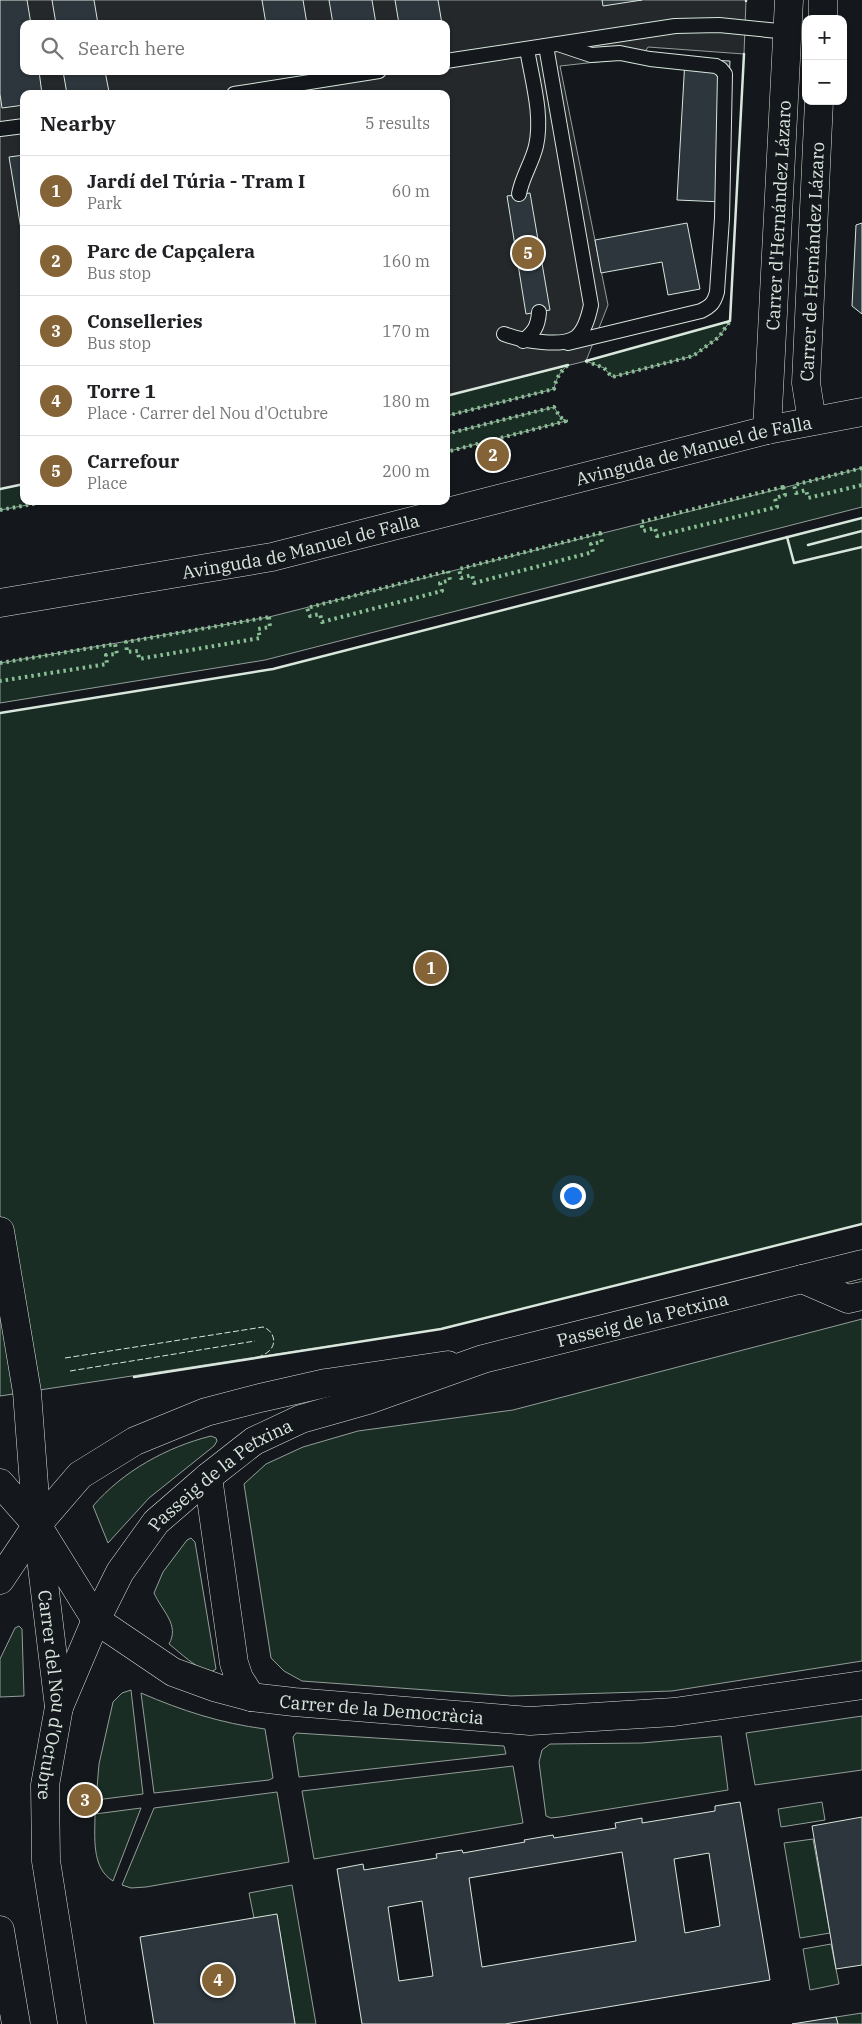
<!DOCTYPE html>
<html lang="en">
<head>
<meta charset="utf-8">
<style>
  :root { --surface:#fff; --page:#f6f6f6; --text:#202124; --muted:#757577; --line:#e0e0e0; --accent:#846436 }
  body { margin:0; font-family:"IBM Plex Serif",serif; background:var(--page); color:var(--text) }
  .controls { position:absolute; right:15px; top:15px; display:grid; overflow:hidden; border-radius:10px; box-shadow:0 1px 4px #0004 }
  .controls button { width:45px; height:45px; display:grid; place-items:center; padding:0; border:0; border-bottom:1px solid var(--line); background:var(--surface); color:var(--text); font:25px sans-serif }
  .you { position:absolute; left:572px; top:1195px; width:18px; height:18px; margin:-12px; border:4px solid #fff; border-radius:50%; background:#1a73e8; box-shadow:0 0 0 8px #1a73e833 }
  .badge { display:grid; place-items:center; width:32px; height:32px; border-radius:50%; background:var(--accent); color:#fff; font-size:16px; font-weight:700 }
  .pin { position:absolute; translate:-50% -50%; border:2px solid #fff; box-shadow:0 1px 5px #0006 }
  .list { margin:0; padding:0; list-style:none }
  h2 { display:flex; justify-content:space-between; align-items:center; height:65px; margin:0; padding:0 20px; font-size:21px }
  h2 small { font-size:16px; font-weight:400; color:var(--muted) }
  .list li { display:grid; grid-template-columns:32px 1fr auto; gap:15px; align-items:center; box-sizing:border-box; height:70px; padding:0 20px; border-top:1px solid var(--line) }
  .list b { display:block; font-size:19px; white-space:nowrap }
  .list p { margin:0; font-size:16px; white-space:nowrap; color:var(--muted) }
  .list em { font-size:16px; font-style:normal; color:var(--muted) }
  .icon { flex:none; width:28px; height:28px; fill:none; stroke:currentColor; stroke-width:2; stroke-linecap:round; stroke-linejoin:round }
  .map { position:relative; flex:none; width:862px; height:2024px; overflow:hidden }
  .search { position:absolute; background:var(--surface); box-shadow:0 1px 4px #0004; left:20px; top:20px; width:430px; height:55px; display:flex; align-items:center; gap:12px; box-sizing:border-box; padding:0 18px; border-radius:10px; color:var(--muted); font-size:19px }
  .panel { position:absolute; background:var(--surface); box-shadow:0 1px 4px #0004; left:20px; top:90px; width:430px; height:415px; border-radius:10px }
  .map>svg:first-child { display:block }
</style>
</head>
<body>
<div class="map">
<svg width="862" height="2024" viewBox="0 0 862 2024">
  <rect width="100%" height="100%" fill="#14181c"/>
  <!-- green -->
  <g fill="#1a2d24" stroke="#939e99">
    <path d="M730 321 719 337 693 356 612 377 604 368 586 361Z"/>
    <path d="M568 365C560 372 556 378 554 389L446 416V396Z"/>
    <path d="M554 407 560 417 566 421 446 452V434Z"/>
    <path d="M862 468V507L265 660 0 703V663L269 617Z"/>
    <path d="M24 484V501H50L0 510V489Z"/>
    <path d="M862 518V1224L441 1329 0 1396V713L273 669Z"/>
    <path d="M862 1319V1661L672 1691 511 1696 302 1681 284 1671 271 1658 244 1484 266 1464 303 1447 358 1431 513 1410Z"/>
    <path d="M211 1436 216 1438 217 1441 214 1446 149 1498 108 1543 93 1506C123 1471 167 1447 211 1436Z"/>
    <path d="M191 1538 195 1542 216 1669 211 1672C195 1668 182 1654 169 1644 180 1625 162 1611 154 1593L163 1572 187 1540Z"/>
    <path d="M19 1626 22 1629 24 1696 0 1697V1659L15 1628Z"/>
    <path d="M131 1690 143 1794 96 1800 99 1764 113 1702 122 1693Z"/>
    <path d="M141 1693C183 1711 220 1723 265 1729L273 1778 269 1780 154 1793Z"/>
    <path d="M862 1716V1770L755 1785 746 1733Z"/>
    <path d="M296 1733 504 1746 506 1754 299 1777 293 1737Z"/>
    <path d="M721 1736 728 1790 560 1817 551 1818 546 1816 539 1762 542 1750 550 1744 642 1743Z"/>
    <path d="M513 1766 523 1823 314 1859 302 1791Z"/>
    <path d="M277 1792 289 1862 146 1887 131 1888 122 1885 154 1808Z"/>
    <path d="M822 1802 825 1820 781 1827 778 1809Z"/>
    <path d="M141 1808 113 1881C91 1868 95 1836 95 1814Z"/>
    <path d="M813 1839 830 1933 800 1938 784 1843Z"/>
    <path d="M292 1885 316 2024H295L277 1915 254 1918 249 1893Z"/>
    <path d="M831 1944 839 1984 810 1990 803 1949Z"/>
    <path d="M862 2013V2024H838L836 2017Z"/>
  </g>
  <!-- parking -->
  <path fill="#24282b" stroke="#939e99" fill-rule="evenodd" d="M0 0H746L744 54 648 47 642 57 560 66 608 305 586 361 446 396V94H24V484L0 489ZM24 24H446V71H24Z"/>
  <!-- building -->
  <g fill="#2c363c" stroke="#d8e6dc" fill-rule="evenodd">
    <path d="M0 0H27L31 24H24V71H39L42 94H24V105L2 108 0 94Z"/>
    <path d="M52 0H94L98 24H56Z"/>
    <path d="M262 0H303L307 24H266Z"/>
    <path d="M329 0H372L376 24H333Z"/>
    <path d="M395 0H438L442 24H399Z"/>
    <path d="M602 0H642L603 6Z"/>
    <path d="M685 59 730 61 723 202 677 200Z"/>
    <path d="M63 71H105L109 92 94 94H67Z"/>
    <path d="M24 155V247L9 157Z"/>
    <path d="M530 193 550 310 526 314 507 196Z"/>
    <path d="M687 223 700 289 668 295 662 262 601 273 595 240Z"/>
    <path d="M862 223V314L852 306 856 225Z"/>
    <path d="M740 1802 770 1980 505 2024H362L337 1869 363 1864 364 1870 437 1858 436 1854 462 1850 463 1853 525 1842 524 1840 553 1835 554 1838 616 1828 615 1823 642 1818V1823L715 1811V1806ZM622 1852 636 1941 482 1967 469 1878ZM709 1853 720 1926 685 1933 674 1859ZM422 1901 433 1976 399 1981 388 1907Z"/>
    <path d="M862 1817V1965L836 1969 812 1826Z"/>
    <path d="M277 1914 295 2024H154L140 1937Z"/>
    <path d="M836 2017 838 2024H792Z"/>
  </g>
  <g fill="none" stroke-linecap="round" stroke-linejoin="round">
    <defs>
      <g id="service">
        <path d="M558 44 591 55 620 53 650 59 716 66 721 69 725 74 722 218 717 292C714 303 711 306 701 311L568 343"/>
        <path d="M446 61 675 26 719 25 788 32"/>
        <path d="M234 94 379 71"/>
        <path d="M0 129 24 126"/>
        <path d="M519 194C522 177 532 163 536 146 543 115 532 80 527 49"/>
        <path d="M504 334C517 339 528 341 542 342 575 345 584 338 591 305L546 46"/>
        <path d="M523 341C534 332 538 327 539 312"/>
      </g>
      <g id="minor">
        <path d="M802 1279 848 1299 862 1296"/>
        <path d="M208 1477 234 1663 239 1678 251 1697"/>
        <path id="s1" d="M37 1525 96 1620 173 1672 217 1688 251 1697 294 1702 530 1721 674 1712 862 1685"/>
      </g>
      <g id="tertiary">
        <path d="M823 19V0"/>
        <path id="s2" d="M812 421 806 383 819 101"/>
        <path id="s3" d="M767 430 789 0"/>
        <path d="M0 1483 37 1525"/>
        <path d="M0 1580 37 1525 80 1475 135 1441 206 1412 260 1398 326 1383 448 1365"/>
      </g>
      <g id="primary">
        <path id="s4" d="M0 603 272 557 767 430 862 412"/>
        <path id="s5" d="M0 1231 27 1392 37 1525 59 1707 45 1785 46 1861 72 2024"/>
        <path id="s6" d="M59 1707 96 1620 120 1572 156 1522 208 1477 254 1441 301 1419 368 1400 483 1359 862 1264"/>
        <path d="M0 1930 16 2024"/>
      </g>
    </defs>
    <!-- service casing -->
    <use href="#service" stroke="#d8e6dc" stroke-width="16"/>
    <!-- minor casing -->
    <use href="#minor" stroke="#d8e6dc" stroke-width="29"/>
    <!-- tertiary casing -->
    <use href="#tertiary" stroke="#d8e6dc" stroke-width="29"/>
    <!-- primary casing -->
    <use href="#primary" stroke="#d8e6dc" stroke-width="29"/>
    <!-- service -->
    <use href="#service" stroke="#14181c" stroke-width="14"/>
    <!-- minor -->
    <use href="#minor" stroke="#14181c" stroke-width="28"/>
    <!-- tertiary -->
    <use href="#tertiary" stroke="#14181c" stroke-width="28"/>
    <!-- primary -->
    <use href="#primary" stroke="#14181c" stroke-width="28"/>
    <!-- hedge -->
    <g stroke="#8ac095" stroke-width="4" stroke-dasharray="2.5 4" stroke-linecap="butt">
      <path d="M586 361 604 368 612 377 693 356 719 337 730 321"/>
      <path d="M446 416 554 389C556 378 560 372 568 365"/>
      <path d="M446 434 554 407 560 417 566 421 446 452"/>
      <path d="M862 468 794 485 796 493 806 490 808 498 862 485"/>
      <path d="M783 487 785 495 775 498 777 507 657 536 655 528 643 531 641 522Z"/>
      <path d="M0 510 50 501"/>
      <path d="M600 533 602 542 591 544 593 552 474 583 472 575 461 578 459 569Z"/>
      <path d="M448 571 450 580 440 583 442 591 322 622 320 614 310 616 307 608Z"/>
      <path d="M269 617 270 627 258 629 260 638 139 659 138 651 127 652 126 642Z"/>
      <path d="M0 663 115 644 117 654 106 655 107 664 0 681"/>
    </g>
    <!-- fence -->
    <g stroke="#d8e6dc" stroke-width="1" stroke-dasharray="6 2.5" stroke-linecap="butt">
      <path d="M65 1358 263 1327C273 1330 278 1343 269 1351 266 1354 261 1356 258 1357"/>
      <path d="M70 1371 255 1341"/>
    </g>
    <!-- wall -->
    <g stroke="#d8e6dc" stroke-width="2.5">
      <path d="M746 1V0"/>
      <path d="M586 361 730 321 744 54"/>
      <path d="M446 396 568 365"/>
      <path d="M0 489 24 484"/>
      <path d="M787 537 794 563 862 547"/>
      <path d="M808 545 862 531"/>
      <path d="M0 713 273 669 862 518"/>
      <path d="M134 1377 441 1329 862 1224"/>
    </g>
  </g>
  <g text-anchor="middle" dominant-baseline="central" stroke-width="4" stroke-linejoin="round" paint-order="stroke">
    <!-- street labels -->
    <g font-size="18" fill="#d8e6dc" stroke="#14181c">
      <text stroke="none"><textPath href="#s3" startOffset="215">Carrer d'Hernández Lázaro</textPath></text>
      <text stroke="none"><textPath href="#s2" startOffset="160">Carrer de Hernández Lázaro</textPath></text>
      <text stroke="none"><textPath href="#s4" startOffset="711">Avinguda de Manuel de Falla</textPath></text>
      <text stroke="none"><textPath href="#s4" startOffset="306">Avinguda de Manuel de Falla</textPath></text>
      <text stroke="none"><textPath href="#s6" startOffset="745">Passeig de la Petxina</textPath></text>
      <text stroke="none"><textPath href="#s6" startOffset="290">Passeig de la Petxina</textPath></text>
      <text stroke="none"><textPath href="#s5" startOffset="468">Carrer del Nou d'Octubre</textPath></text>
      <text stroke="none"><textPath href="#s1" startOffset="418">Carrer de la Democràcia</textPath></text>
    </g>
  </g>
</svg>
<div class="controls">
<button>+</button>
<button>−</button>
</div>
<div class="you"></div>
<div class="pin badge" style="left:431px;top:968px">1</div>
<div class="pin badge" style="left:493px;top:455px">2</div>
<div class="pin badge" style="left:85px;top:1800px">3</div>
<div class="pin badge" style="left:218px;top:1980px">4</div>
<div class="pin badge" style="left:528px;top:253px">5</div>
<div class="search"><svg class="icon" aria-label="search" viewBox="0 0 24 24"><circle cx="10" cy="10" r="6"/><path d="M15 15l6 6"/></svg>Search here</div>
<section class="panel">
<h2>Nearby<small>5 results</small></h2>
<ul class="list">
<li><span class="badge">1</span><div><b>Jardí del Túria - Tram I</b><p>Park</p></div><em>60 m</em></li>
<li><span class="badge">2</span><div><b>Parc de Capçalera</b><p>Bus stop</p></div><em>160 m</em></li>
<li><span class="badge">3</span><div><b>Conselleries</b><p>Bus stop</p></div><em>170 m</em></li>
<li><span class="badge">4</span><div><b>Torre 1</b><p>Place · Carrer del Nou d'Octubre</p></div><em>180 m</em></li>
<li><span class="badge">5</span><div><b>Carrefour</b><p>Place</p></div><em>200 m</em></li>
</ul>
</section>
</div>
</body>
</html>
